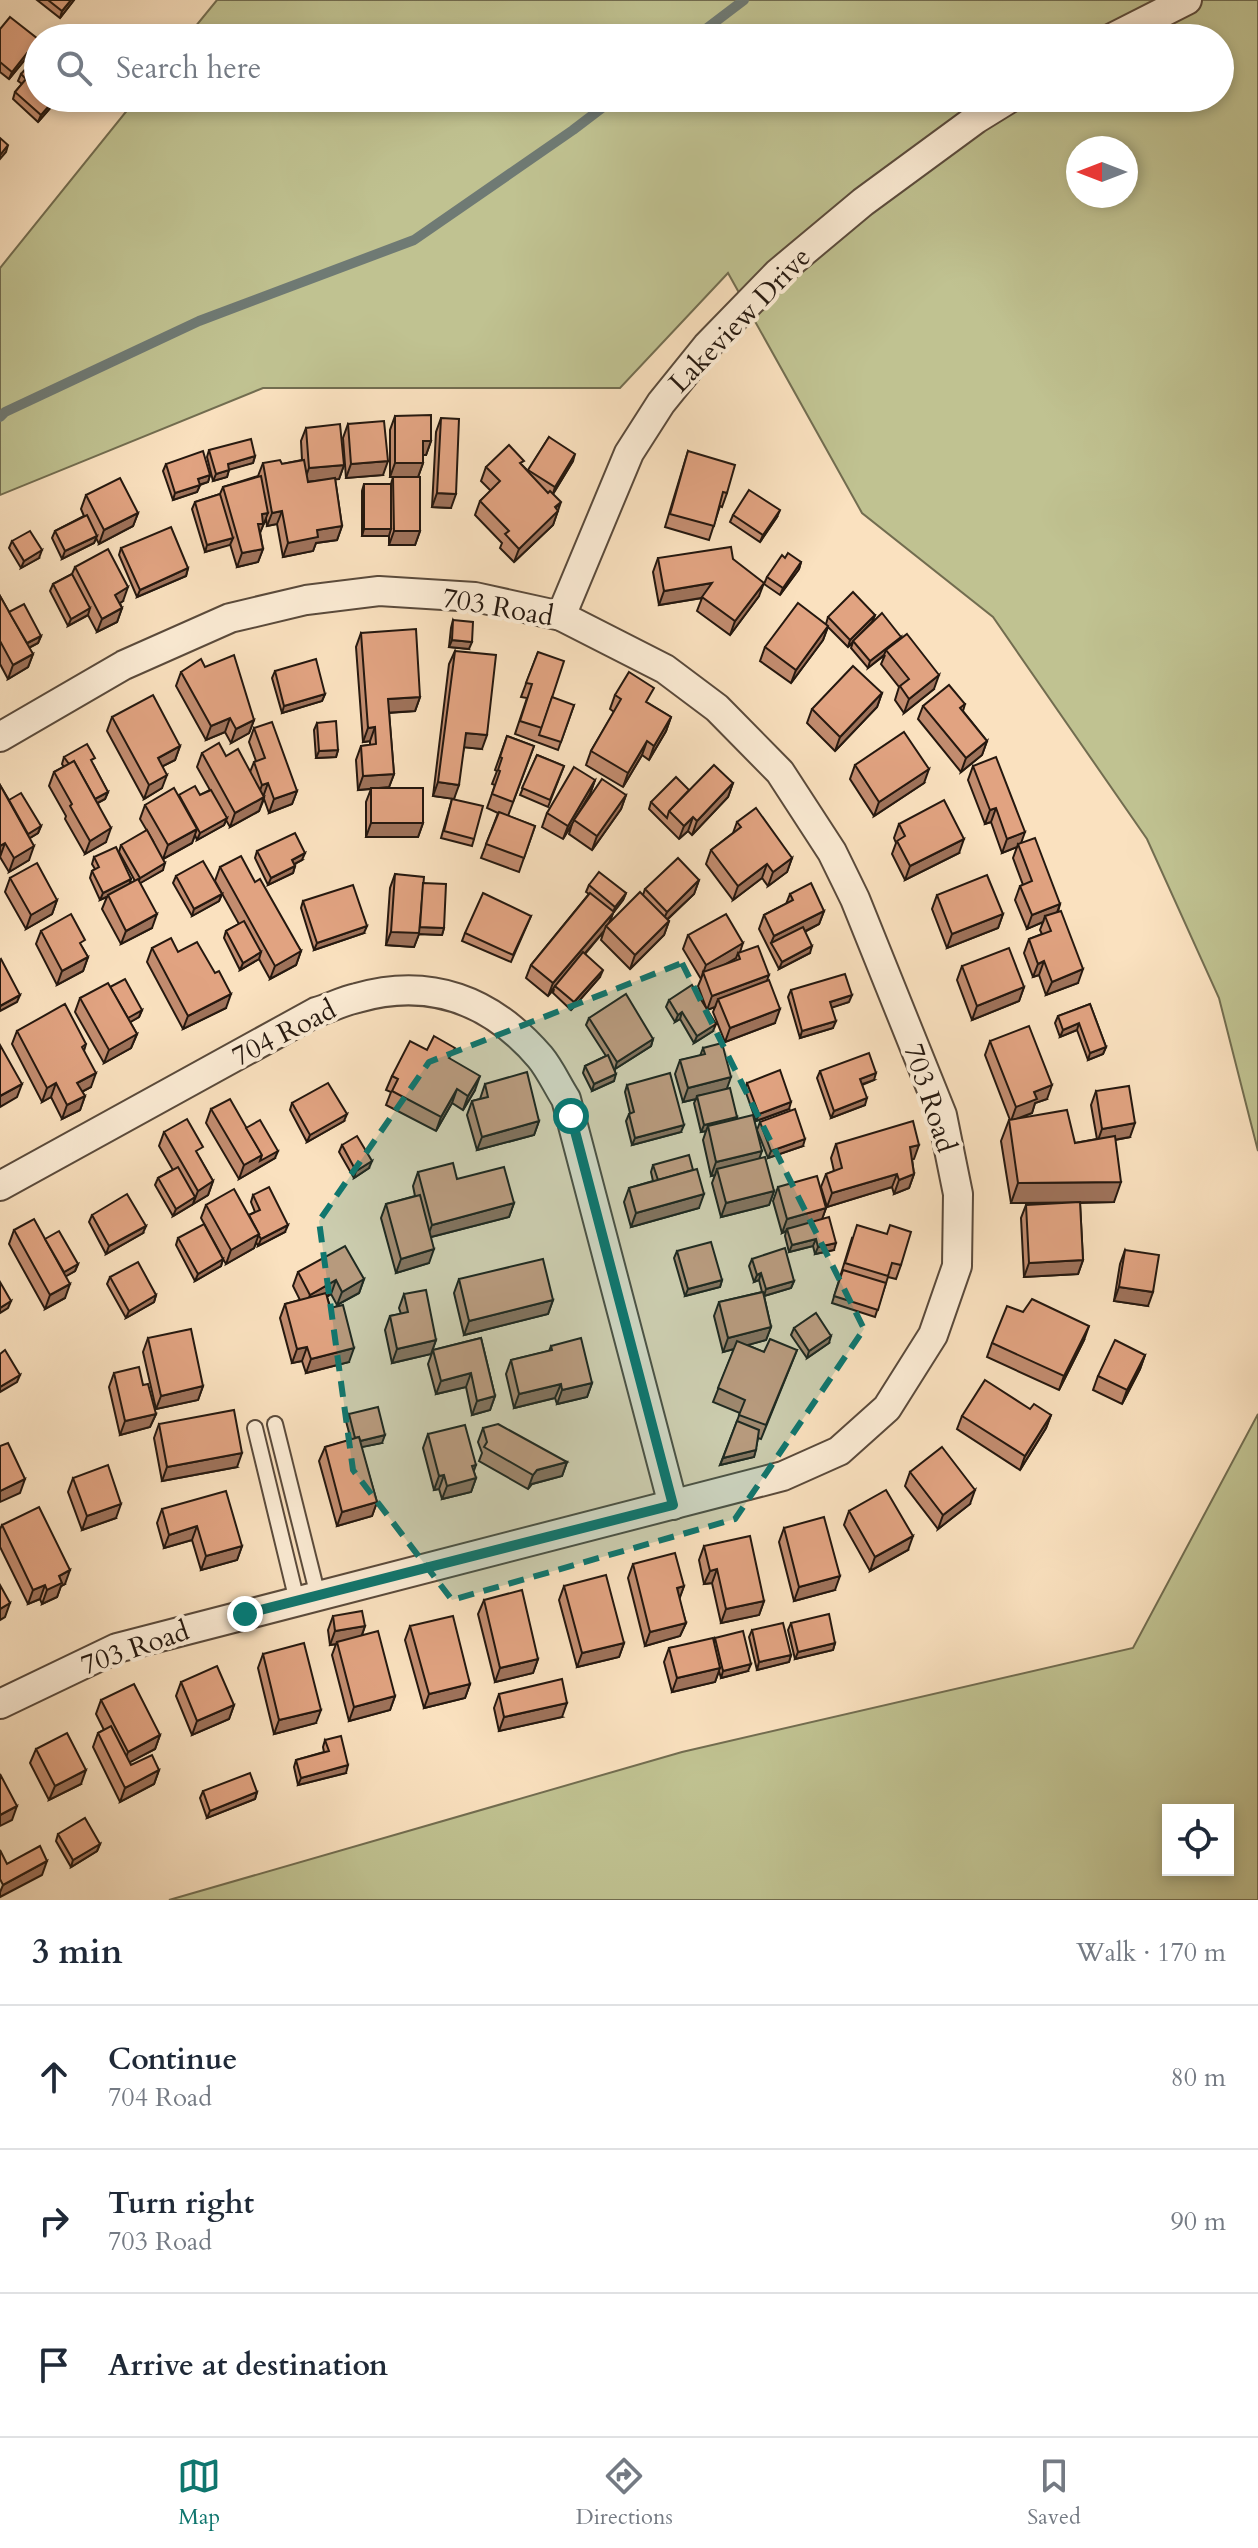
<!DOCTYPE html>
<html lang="en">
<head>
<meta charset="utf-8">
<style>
  :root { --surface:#fff; --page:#f6f6f7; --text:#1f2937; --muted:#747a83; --line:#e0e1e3; --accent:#0f766e }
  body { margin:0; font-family:Cardo,serif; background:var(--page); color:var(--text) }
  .controls { position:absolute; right:24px; bottom:24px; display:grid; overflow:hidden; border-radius:0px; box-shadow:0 4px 12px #0003 }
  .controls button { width:72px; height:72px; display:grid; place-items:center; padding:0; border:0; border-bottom:2px solid var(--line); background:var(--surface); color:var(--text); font:40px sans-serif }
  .compass { position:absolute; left:1066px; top:136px; width:72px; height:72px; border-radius:50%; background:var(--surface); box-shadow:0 4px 12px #0003; rotate:270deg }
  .stop { position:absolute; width:24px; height:24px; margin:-18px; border:6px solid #0f766e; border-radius:50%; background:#fff }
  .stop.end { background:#0f766e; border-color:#fff; box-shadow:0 2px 8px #0008 }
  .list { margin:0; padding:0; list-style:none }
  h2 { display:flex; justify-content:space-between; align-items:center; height:104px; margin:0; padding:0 32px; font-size:34px }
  h2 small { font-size:26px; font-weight:400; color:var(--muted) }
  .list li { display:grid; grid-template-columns:52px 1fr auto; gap:24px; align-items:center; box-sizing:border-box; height:144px; padding:0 32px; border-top:2px solid var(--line) }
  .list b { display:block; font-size:30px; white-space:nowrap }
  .list p { margin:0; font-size:26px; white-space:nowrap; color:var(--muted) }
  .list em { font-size:26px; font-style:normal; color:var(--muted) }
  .icon { flex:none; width:44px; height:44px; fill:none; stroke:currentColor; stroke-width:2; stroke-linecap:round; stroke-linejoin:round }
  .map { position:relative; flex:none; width:1258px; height:1900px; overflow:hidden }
  .search { position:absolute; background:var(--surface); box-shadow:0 4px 12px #0003; left:24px; right:24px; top:24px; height:88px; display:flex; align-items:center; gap:20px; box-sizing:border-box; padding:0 28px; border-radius:44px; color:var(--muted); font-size:30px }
  .sheet { height:536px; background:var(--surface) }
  nav { display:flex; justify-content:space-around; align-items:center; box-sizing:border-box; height:112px; border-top:2px solid var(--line); background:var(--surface); font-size:22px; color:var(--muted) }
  nav a { display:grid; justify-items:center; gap:4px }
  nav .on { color:var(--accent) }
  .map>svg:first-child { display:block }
</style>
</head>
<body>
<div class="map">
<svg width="1258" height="1900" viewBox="0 0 1258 1900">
  <rect width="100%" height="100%" fill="#fae1bf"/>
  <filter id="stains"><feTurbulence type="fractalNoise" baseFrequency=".0025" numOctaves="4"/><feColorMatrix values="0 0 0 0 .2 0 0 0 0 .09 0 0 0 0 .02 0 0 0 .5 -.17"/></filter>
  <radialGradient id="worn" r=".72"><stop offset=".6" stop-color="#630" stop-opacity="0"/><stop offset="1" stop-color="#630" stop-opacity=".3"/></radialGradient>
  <!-- green -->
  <g fill="#c0c291" stroke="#726d50" stroke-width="2" fill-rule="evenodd">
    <path d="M217 0H1258V1151L1219 998 1147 839 993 617 862 513 728 273 620 388H263L0 495V268L137 98H1220V38H186ZM1078 148H1126V196H1078Z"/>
    <path d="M1258 1414V1900H169L682 1752 1133 1648ZM1168 1810H1228V1870H1168Z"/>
  </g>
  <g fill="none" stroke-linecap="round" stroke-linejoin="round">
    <!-- stream -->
    <g stroke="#6f7a74" stroke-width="10">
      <path d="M694 38 744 0"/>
      <path d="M0 417 5 412 199 321 414 240 573 130 615 98"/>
    </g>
    <defs>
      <g id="lane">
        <path d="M275 1424 318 1596"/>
        <path d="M255 1428 297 1601"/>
      </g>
      <g id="street">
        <path d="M1112 38 1187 0"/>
        <path d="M561 616 629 453 661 403 707 346 778 273 863 202 976 119 1010 98"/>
        <path d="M0 737 124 665 230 618 306 600 379 591 475 597 561 616 665 669 717 708 780 772 832 852 855 899 942 1115 958 1194 957 1266 933 1335 887 1408 839 1451 783 1476 117 1648 0 1704"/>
        <path d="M0 1186 316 1012C330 1008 343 1001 357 998 430 977 491 1000 540 1057 550 1069 557 1085 566 1099L673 1505"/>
      </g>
    </defs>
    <!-- lane casing -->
    <use href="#lane" stroke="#5a4a3b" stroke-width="18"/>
    <!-- street casing -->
    <use href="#street" stroke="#5a4a3b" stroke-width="32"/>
    <!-- lane -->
    <use href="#lane" stroke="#fcecd5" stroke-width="14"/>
    <!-- street -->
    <use href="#street" stroke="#fcecd5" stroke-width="28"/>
  </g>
  <!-- wall -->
  <g fill="#c28c6f" stroke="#25180f" stroke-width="2">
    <path d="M37 0H74L60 18Z"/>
    <path d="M0 29 36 46 9 79 0 72Z"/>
    <path d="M21 74 59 98 38 122 13 99 15 92 22 84 18 81Z"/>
    <path d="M395 416 431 441 426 455H423V463L418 477H390V430Z"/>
    <path d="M441 418 451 508 432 507 436 432Z"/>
    <path d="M348 424 383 475 346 478 343 438Z"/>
    <path d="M306 428 344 465 339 479H335L342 526 337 540 316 543 313 551 283 557 277 524 267 526 266 519 260 532 263 549 258 562 237 567 230 544 205 552 192 509 195 502 220 494 223 487 258 476 263 463 282 464 302 460 301 441Z"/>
    <path d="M549 437 573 461 553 494 558 510 553 525 514 562 500 548 502 543 475 515 480 501 491 491 481 481 486 467 522 465 528 471Z"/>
    <path d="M209 450 255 456 253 463 229 469 227 477 213 481 207 457Z"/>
    <path d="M688 451 727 493 722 507 720 506 709 540 665 527Z"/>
    <path d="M166 464 210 475 208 482 200 485 197 492 173 500 163 471Z"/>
    <path d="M393 477 420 531 415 545H389V536H362V491L364 484H391Z"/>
    <path d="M86 495 138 513 133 526 99 544 96 538 94 543 62 559 52 538 55 531 84 516 81 509Z"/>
    <path d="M733 515 777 517 760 542 730 522Z"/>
    <path d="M12 541 39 558 21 568 9 548Z"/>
    <path d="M121 548 188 568 186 576 137 597 119 555Z"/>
    <path d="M658 558 733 559 759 596 730 635 697 611 702 598 659 605 653 572Z"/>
    <path d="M785 558 801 562 799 569 780 595 764 584 767 577Z"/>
    <path d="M75 567 123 601 120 603 122 608 117 622 97 632 88 615 68 626 50 591 53 584 72 574Z"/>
    <path d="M0 596 9 612 41 636 38 643 29 648 33 654 28 667 8 679 0 664Z"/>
    <path d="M875 615 872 622 900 639 934 689 904 713 895 700 899 687 881 664 885 655 868 668 851 648 853 642 848 647 828 627 823 640 791 683 760 661 765 647 826 624 828 617Z"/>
    <path d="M453 620 469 649 449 647 451 628Z"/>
    <path d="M361 633 420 697 415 711 389 713 394 774 389 787 423 823 418 837H366V802L371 789 358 790 356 760 361 746 370 745V741L363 742 356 647Z"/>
    <path d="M455 651 482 749 464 747 454 799 433 796 449 664Z"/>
    <path d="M538 652 546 714 574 705 558 750 515 734 527 698 521 697Z"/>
    <path d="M205 667 254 720 249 733 231 743 225 732 206 740 176 686 181 672Z"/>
    <path d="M275 671 325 694 322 701 282 713 272 678Z"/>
    <path d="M882 693 877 707 835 751 807 723 812 709Z"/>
    <path d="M615 695 648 703 671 717 666 731 649 760 642 755 623 787 586 765 591 751 614 712 610 709Z"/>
    <path d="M965 704 963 711 987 741 982 755 961 772 918 719 923 706Z"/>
    <path d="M112 717 180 746 175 760 163 766 162 788 144 799 107 731Z"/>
    <path d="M317 723 338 750 336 757 316 758 314 730Z"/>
    <path d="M254 728 297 791 292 804 269 813 264 799 259 811 230 827 226 820 224 825 197 840 195 835 192 843 163 859V870L140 883 152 928 121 944 102 909 107 897 100 900 90 878 92 871 95 869 92 864 94 857 130 883 135 881 119 852 121 845 153 841 140 819 145 805 179 796 200 795 210 790 197 767 202 753 226 756 250 772 254 762 256 761 249 742Z"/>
    <path d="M507 736 534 746 508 816 535 826 519 872 481 858 498 813 487 808 495 785 492 784 497 771 495 770Z"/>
    <path d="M537 755 564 766 548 807 520 795Z"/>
    <path d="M64 757 93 764 108 792 105 799 98 803 106 842 85 854 65 819 66 816 49 786 54 772 64 767 62 764Z"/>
    <path d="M855 765 924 783 874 816 850 779Z"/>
    <path d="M973 766 1060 904 1058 912 1078 983 1046 995 1039 975 1033 977 1024 953 1029 939 1042 934 1040 930 1043 922 1027 929 1015 900 1020 886 1023 885 1013 858 1017 847 1002 853 991 822 985 824 968 780Z"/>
    <path d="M595 780 590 794 580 811 626 795 621 809 592 850 569 834 572 824 563 839 542 827 547 813Z"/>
    <path d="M733 783 728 797 692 835 688 831 679 839 649 809 651 802 689 790Z"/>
    <path d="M0 785 9 800 41 826 38 833 30 838 29 860 9 872 0 857Z"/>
    <path d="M452 799 474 839 472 846 441 838Z"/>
    <path d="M737 822 792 858 787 872 768 886 762 878 733 900 706 864 711 850 733 833Z"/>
    <path d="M899 824 959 853 905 880 892 854 896 843 894 838Z"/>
    <path d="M257 851 302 860 294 864 295 866 293 873 268 885 255 858Z"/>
    <path d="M220 867 255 882 301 951 296 965 270 979 259 959 240 970 224 938 226 931 239 924 215 881Z"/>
    <path d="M395 874 423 883 444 928 442 935 419 934 414 947 386 945 390 888Z"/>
    <path d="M176 876 222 894 219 901 192 916 173 883Z"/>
    <path d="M10 878 57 900 52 914 26 929 5 892Z"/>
    <path d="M699 880 694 894 667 920 669 921 664 935 630 969 601 940 604 931 585 954 600 977 571 1010 553 993 554 989 548 996 526 978 531 965 589 894 586 892 589 885 626 893 623 900 613 913 610 922 643 895 645 889Z"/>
    <path d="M790 894 824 911 819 924 805 932 810 953 779 969 759 929 764 915 786 904Z"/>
    <path d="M937 895 1003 914 998 928 947 948 932 909Z"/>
    <path d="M303 901 364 933 314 950 301 908Z"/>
    <path d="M531 916 511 962 462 941 465 933Z"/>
    <path d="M41 931 82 947 88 957 83 971 57 985 36 944Z"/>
    <path d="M688 935 740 952 767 980 775 1023 725 1042 713 1012 715 1007 707 1010 698 986 701 979 683 949Z"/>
    <path d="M152 948 178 952 215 973 226 1008 183 1029 147 962Z"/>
    <path d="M962 966 1024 987 1019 1001 972 1020 957 980Z"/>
    <path d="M110 987 142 1010 139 1017 130 1022 137 1034 131 1048 104 1063 75 1012 80 998Z"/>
    <path d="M791 990 849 1002 832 1007 833 1028 800 1038 788 997Z"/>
    <path d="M669 1000 713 1031 694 1043 680 1019 675 1022 666 1007Z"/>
    <path d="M1090 1004 1106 1047 1103 1054 1088 1060 1077 1030 1060 1037 1055 1023 1058 1016Z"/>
    <path d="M589 1018 653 1039 651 1046 615 1069 614 1081 592 1091 583 1073 585 1066 606 1056 586 1025Z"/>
    <path d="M17 1031 86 1044 84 1051 91 1087 82 1092 85 1096 80 1110 62 1119 51 1097 42 1102 12 1044Z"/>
    <path d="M990 1041 1047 1099 1035 1103 1032 1113 1016 1119 1075 1143 1097 1139 1091 1105 1096 1091 1130 1137 1115 1140 1114 1202 1080 1203 1083 1260 1078 1274 1024 1277 1021 1218 1026 1205 1061 1203H1011L1001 1141 1009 1120H1010L985 1055Z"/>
    <path d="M703 1048 726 1089 737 1117 736 1119 759 1158 774 1191 769 1205 721 1217 712 1183 715 1175 711 1176 703 1140 706 1131 701 1132 694 1103 696 1099 683 1102 675 1074 680 1060 700 1056Z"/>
    <path d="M427 1050 450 1059 475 1090 463 1110 452 1103 436 1131 386 1105 391 1092 386 1090 392 1076Z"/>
    <path d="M820 1071 874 1080 862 1085 865 1105 831 1118 817 1078Z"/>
    <path d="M747 1083 789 1109 756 1121 745 1090Z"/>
    <path d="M485 1084 539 1121 534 1135 477 1150 467 1115 472 1101 480 1099Z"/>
    <path d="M627 1085 681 1132 632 1145 626 1121 629 1114 630 1113 625 1092Z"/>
    <path d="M292 1103 344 1121 307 1142 290 1110Z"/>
    <path d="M211 1109 246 1128 275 1158 239 1179 206 1123Z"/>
    <path d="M760 1122 803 1146 768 1158 757 1130Z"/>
    <path d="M164 1132 199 1157 213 1181 208 1195 173 1216 155 1185 158 1178 173 1170 159 1146Z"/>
    <path d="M836 1144 914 1159H912L914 1174 909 1188 894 1194 892 1187 827 1207 821 1187 826 1174 834 1171 831 1158Z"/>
    <path d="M342 1145 369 1168 354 1178 339 1152Z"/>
    <path d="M653 1165 693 1170 699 1208 631 1227 624 1202 629 1188 653 1181 651 1172Z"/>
    <path d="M418 1172 457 1179 514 1203 509 1217 431 1237 429 1263 396 1273 381 1218 386 1204 415 1196 413 1186Z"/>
    <path d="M778 1187 826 1208 822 1219 834 1250 815 1254 813 1246 789 1252 785 1236 786 1231 782 1233 773 1201Z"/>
    <path d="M253 1195 285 1232 258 1246 256 1242 254 1248 226 1264 223 1259 221 1266 195 1281 176 1245 178 1238 219 1251 201 1218 206 1205 249 1215 255 1212 251 1202Z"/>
    <path d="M92 1215 143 1233 106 1254 89 1222Z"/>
    <path d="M14 1230 45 1239 78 1264 75 1271 66 1276 65 1298 45 1309 9 1244Z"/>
    <path d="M852 1238 901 1265 896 1279 888 1277 875 1317 832 1303Z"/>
    <path d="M1125 1250 1148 1306 1114 1301 1120 1264Z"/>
    <path d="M677 1251 722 1280 720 1287 685 1296 674 1258Z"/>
    <path d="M752 1259 794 1281 791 1288 764 1296 771 1327 766 1340 747 1345 764 1352 797 1350 761 1439 758 1438 754 1457 720 1465 740 1413 713 1402 734 1349 723 1352 714 1316 719 1302 762 1292 759 1280 754 1282 749 1266Z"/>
    <path d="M298 1272 364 1279 359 1293 337 1305 331 1294 327 1297 349 1362 306 1373 302 1361 292 1363 280 1318 285 1304 300 1300 293 1286Z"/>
    <path d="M110 1277 156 1295 154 1302 126 1318 107 1284Z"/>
    <path d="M459 1279 553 1300 548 1314 464 1335 454 1293Z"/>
    <path d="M404 1294 436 1340 431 1354 392 1363 385 1330 390 1316 401 1314 399 1308Z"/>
    <path d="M794 1328 829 1343 807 1358 791 1335Z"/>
    <path d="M148 1338 203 1386 198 1400 156 1409 143 1352Z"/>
    <path d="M481 1338 495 1396 490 1410 472 1415 466 1387 436 1394 428 1364 433 1350Z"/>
    <path d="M1084 1340 1059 1390 987 1357 992 1343Z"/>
    <path d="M551 1346 592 1383 587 1397 557 1404 555 1398 514 1408 506 1374 511 1360 549 1351Z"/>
    <path d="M1145 1355 1140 1369 1122 1404 1093 1390 1098 1376Z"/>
    <path d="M114 1373 143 1385 156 1414 150 1427 120 1435 109 1387Z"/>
    <path d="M1030 1409 1051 1415 1046 1428 1020 1470 957 1429 962 1416Z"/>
    <path d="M349 1414 382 1443 361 1447 377 1502 372 1516 337 1526 319 1461 325 1447 351 1440 346 1421Z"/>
    <path d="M159 1424 237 1467 162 1481 154 1438Z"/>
    <path d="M483 1428 567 1462 562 1476 532 1484 528 1489 479 1461 482 1453 478 1442Z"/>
    <path d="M428 1434 474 1472 476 1478 471 1492 442 1499 439 1489 434 1490 423 1448Z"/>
    <path d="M910 1472 970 1504 938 1529 905 1486Z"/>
    <path d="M73 1478 116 1518 82 1530 68 1492Z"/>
    <path d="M162 1509 242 1546 237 1560 201 1570 192 1540 164 1548 157 1523Z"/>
    <path d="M849 1511 908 1550 870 1571 844 1525Z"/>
    <path d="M2 1525 65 1584 61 1586 57 1597 42 1604 40 1599 28 1604 0 1547V1529Z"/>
    <path d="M784 1528 835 1590 794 1601 779 1542Z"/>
    <path d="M704 1546 764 1601 759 1615 721 1623 712 1583 704 1584 699 1560Z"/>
    <path d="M633 1564 684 1586 679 1599 686 1623 680 1636 645 1646 628 1578Z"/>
    <path d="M564 1586 624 1643 619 1657 577 1667 559 1600Z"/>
    <path d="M484 1600 538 1659 533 1673 495 1682 478 1614Z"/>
    <path d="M333 1616 365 1626 362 1635 395 1696 390 1710 349 1721 332 1655 336 1644 330 1645 328 1630Z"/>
    <path d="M791 1623 835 1643 833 1650 795 1659 788 1630Z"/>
    <path d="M410 1626 470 1684 465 1698 424 1708 405 1640Z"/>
    <path d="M752 1630 791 1655 789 1662 757 1670 749 1637Z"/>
    <path d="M715 1638 748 1671 721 1678 719 1671 715 1682 672 1692 664 1662 669 1648 714 1642Z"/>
    <path d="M263 1654 316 1723 274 1734 258 1668Z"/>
    <path d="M181 1682 234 1705 229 1719 192 1735 176 1696Z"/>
    <path d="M499 1694 562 1717 499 1731 494 1708Z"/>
    <path d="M101 1700 160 1735 155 1749 129 1762 131 1765 159 1770 154 1784 120 1802 93 1747 98 1733 104 1730 96 1714Z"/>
    <path d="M325 1740 346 1773 298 1785 294 1767 296 1760 324 1752 323 1747Z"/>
    <path d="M36 1749 81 1784 49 1800 30 1763Z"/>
    <path d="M203 1791 257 1792 255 1799 207 1818 200 1798Z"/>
    <path d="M58 1834 100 1844 97 1851 71 1867 56 1841Z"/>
  </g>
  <!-- shaded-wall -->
  <g fill="#9e725a" stroke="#25180f" stroke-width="2">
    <path d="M71 0H74L60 18 62 11Z"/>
    <path d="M38 39 36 46 9 79 12 72Z"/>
    <path d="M56 98H59L38 122 41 115Z"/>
    <path d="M8 145 6 152 0 159V155Z"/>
    <path d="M423 441H431L426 455H418Z"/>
    <path d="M575 454 573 461 553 494 555 487Z"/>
    <path d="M255 456 253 463 225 471 228 464Z"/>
    <path d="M388 461 383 475 346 478 351 464Z"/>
    <path d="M395 463H423L418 477H390Z"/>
    <path d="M344 465 339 479 304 482 309 468Z"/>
    <path d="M229 470 227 477 213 481 216 474Z"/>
    <path d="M210 475 208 482 195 486 198 479Z"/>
    <path d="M200 485 197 492 173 500 175 493Z"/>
    <path d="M437 493 456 494 451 508 432 507Z"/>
    <path d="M561 502 553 525 514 562 519 549Z"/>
    <path d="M780 510 777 517 760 542 763 535Z"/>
    <path d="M282 511 277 524 267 526 272 513Z"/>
    <path d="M138 513 133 526 99 544 104 530Z"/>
    <path d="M268 513 258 538H253L262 514Z"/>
    <path d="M342 526 337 540 316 543 313 551 283 557 288 543 317 530Z"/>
    <path d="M364 529H391L389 536H362Z"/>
    <path d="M394 531H420L415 545H389Z"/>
    <path d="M97 536 94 543 62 559 65 551Z"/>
    <path d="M233 538 230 545 205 552 207 545Z"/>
    <path d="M263 549 258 562 237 567 242 553Z"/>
    <path d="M42 550 39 558 21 568 24 561Z"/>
    <path d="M801 562 799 569 780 595 783 588Z"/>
    <path d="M188 568 186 576 137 597 140 590Z"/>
    <path d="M712 583 707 597 659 605 664 591Z"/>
    <path d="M764 583 759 596 730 635 735 621Z"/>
    <path d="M128 587 123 601 110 609 115 595Z"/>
    <path d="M90 608 88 615 68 626 71 619Z"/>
    <path d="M122 608 117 622 97 632 102 619Z"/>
    <path d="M875 615 872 622 848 647 850 640Z"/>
    <path d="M828 626 823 640 791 683 796 670Z"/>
    <path d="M41 636 38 643 19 653 22 646Z"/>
    <path d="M901 637 899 644 886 650 884 655 868 668 870 661Z"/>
    <path d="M452 640 472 642 469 649 449 647Z"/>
    <path d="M33 654 28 667 8 679 13 665Z"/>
    <path d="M939 675 934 689 904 713 909 699Z"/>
    <path d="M882 693 877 707 835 751 840 737Z"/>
    <path d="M325 694 322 701 282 713 284 706Z"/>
    <path d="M420 697 415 711 383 713 388 699Z"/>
    <path d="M671 717 666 731 649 760 654 746Z"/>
    <path d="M230 718 225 732 206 740 211 726Z"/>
    <path d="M254 720 249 733 231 743 236 729Z"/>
    <path d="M375 727 370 741 363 742 368 728Z"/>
    <path d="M466 733 487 735 482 749 461 747Z"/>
    <path d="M647 741 642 755 623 787 628 773Z"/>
    <path d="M987 741 982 755 961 772 966 758Z"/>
    <path d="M180 746 175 760 153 771 158 758Z"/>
    <path d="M338 750 336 757 316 758 319 751Z"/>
    <path d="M929 769 924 783 874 816 879 802Z"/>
    <path d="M394 774 389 787 358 790 363 776Z"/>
    <path d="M167 775 162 788 144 799 149 785Z"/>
    <path d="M595 780 590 794 563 839 568 826Z"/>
    <path d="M438 782 459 785 454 799 433 796Z"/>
    <path d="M268 783 263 797 257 799 262 785Z"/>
    <path d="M733 783 728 797 692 835 697 821Z"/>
    <path d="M297 791 292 804 269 813 274 799Z"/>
    <path d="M108 792 105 799 88 808 91 801Z"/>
    <path d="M626 795 621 809 592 850 597 836Z"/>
    <path d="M264 797 259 811 230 827 235 813Z"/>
    <path d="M996 808 991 822 985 824 990 810Z"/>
    <path d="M693 817 688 831 679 839 684 826Z"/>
    <path d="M227 818 224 825 197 840 200 833Z"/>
    <path d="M371 823H423L418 837H366Z"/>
    <path d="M41 826 38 833 20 844 23 837Z"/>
    <path d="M111 828 106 842 85 854 90 841Z"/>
    <path d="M197 829 192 843 163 859 168 845Z"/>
    <path d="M1025 832 1020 846 1018 844 1017 847 1002 853 1007 839Z"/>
    <path d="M964 839 959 853 905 880 910 866Z"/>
    <path d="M5 843 0 857V846Z"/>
    <path d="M34 846 29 860 9 872 14 858Z"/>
    <path d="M305 853 302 860 289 867 292 860Z"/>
    <path d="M792 858 787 872 768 886 773 872Z"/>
    <path d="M165 863 163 870 137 885 140 878Z"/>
    <path d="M767 864 762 878 733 900 738 886Z"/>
    <path d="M295 866 293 873 268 885 271 878Z"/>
    <path d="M131 879 129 886 100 900 103 893Z"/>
    <path d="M699 880 694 894 661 925 667 912Z"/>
    <path d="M626 893 623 900 613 913 608 926H606L604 931 556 987 555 986 548 996 553 983 613 913 615 907Z"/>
    <path d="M222 894 219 901 192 916 194 909Z"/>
    <path d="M57 900 52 914 26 929 31 915Z"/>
    <path d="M1060 904 1055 918 1045 916 1043 922 1027 929 1032 915Z"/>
    <path d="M824 911 819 924 774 947 771 943 774 936Z"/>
    <path d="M157 914 152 928 121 944 126 931Z"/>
    <path d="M1003 914 998 928 947 948 952 934Z"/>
    <path d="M669 921 664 935 630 969 635 955Z"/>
    <path d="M367 926 364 933 314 950 317 943Z"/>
    <path d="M418 927 444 928 442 935 419 934 414 947 386 945 391 932Z"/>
    <path d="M743 943 739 955 738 953 736 958 705 976 703 972 701 979 706 965Z"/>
    <path d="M812 946 810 953 779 969 782 962Z"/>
    <path d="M301 951 296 965 270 979 275 966Z"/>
    <path d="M261 952 259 959 240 970 243 963Z"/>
    <path d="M88 957 83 971 57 985 62 971Z"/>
    <path d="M1044 961 1039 975 1033 977 1038 964Z"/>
    <path d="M1083 969 1078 983 1046 995 1052 982Z"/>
    <path d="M603 970 600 977 571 1010 574 1002Z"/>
    <path d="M769 975 764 989 718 999 715 1007 707 1010 712 996Z"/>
    <path d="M1024 987 1019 1001 972 1020 977 1006Z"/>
    <path d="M231 994 226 1008 183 1029 188 1016Z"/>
    <path d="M20 995 17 1002 0 1011V1006Z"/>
    <path d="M852 995 849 1002 828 1009 830 1002Z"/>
    <path d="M780 1009 775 1023 725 1042 730 1028Z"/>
    <path d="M142 1010 139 1017 120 1028 123 1020Z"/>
    <path d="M682 1012 680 1019 675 1022 678 1015Z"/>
    <path d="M836 1021 833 1028 800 1038 802 1031Z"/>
    <path d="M1079 1023 1077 1030 1060 1037 1063 1030Z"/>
    <path d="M716 1024 713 1031 694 1043 697 1036Z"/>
    <path d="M137 1034 131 1048 104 1063 109 1050Z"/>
    <path d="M653 1039 651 1046 615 1069 617 1062Z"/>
    <path d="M1106 1047 1103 1054 1088 1060 1090 1053Z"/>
    <path d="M96 1073 91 1087 72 1097 77 1083Z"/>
    <path d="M876 1073 874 1080 857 1086 860 1079Z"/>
    <path d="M616 1074 614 1081 592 1091 594 1084Z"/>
    <path d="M480 1076 475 1090 463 1110 468 1096Z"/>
    <path d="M731 1077 726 1091 697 1096 696 1099 683 1102 688 1088Z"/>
    <path d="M56 1083 51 1097 42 1102 47 1088Z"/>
    <path d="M22 1084 17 1097 0 1107V1096Z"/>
    <path d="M1052 1085 1047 1099 1035 1103 1032 1113 1011 1121 1016 1107 1034 1092Z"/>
    <path d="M457 1089 452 1103 436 1131 441 1117Z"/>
    <path d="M85 1096 80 1110 62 1119 67 1105Z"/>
    <path d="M867 1098 865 1105 831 1118 834 1111Z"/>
    <path d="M791 1102 789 1109 756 1121 759 1114Z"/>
    <path d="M347 1114 344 1121 307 1142 310 1135Z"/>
    <path d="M737 1117 734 1124 708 1126 706 1131 701 1132 704 1125Z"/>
    <path d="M539 1121 534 1135 477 1150 482 1137Z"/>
    <path d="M1135 1123 1130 1137 1097 1143 1102 1129Z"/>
    <path d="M684 1125 681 1132 632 1145 635 1138Z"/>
    <path d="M805 1139 803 1146 768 1158 771 1151Z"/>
    <path d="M919 1145 914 1159 905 1161 910 1147Z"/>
    <path d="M278 1151 275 1158 239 1179 244 1165 262 1155Z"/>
    <path d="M762 1151 757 1165 717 1169 715 1175 711 1176 716 1162Z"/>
    <path d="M372 1161 369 1168 354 1178 356 1171Z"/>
    <path d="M897 1174 892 1187 827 1207 832 1193Z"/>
    <path d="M914 1174 909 1188 894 1194 899 1180Z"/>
    <path d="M213 1181 208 1195 193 1204 198 1191Z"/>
    <path d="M1121 1182 1114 1202 1011 1203 1018 1183Z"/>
    <path d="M774 1191 769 1205 721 1217 726 1203Z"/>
    <path d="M704 1194 699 1208 631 1227 636 1213Z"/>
    <path d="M195 1197 193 1204 173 1216 176 1209Z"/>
    <path d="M514 1203 509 1217 427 1238 432 1225Z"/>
    <path d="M826 1208 821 1222 787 1229 786 1231 782 1233 787 1219Z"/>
    <path d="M288 1225 285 1232 258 1246 261 1239Z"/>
    <path d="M146 1226 143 1233 106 1254 109 1246Z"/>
    <path d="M259 1234 254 1248 226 1264 231 1250Z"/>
    <path d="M816 1239 813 1246 789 1252 792 1245Z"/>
    <path d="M836 1243 834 1250 815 1254 818 1247Z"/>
    <path d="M434 1249 429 1263 396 1273 401 1259Z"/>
    <path d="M223 1259 221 1266 195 1281 198 1274Z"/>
    <path d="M1083 1260 1078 1274 1024 1277 1029 1263Z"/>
    <path d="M78 1264 75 1271 56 1282 59 1275Z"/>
    <path d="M761 1273 759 1280 754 1282 757 1275Z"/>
    <path d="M364 1279 359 1293 337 1305 342 1292Z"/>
    <path d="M336 1280 331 1294 305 1308 310 1295Z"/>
    <path d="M722 1280 720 1287 685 1296 688 1289Z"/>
    <path d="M794 1281 791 1288 764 1296 766 1289Z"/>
    <path d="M70 1284 65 1298 45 1309 50 1295Z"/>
    <path d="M1119 1287 1153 1292 1148 1306 1114 1301Z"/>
    <path d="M156 1295 154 1302 126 1318 129 1311Z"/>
    <path d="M553 1300 548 1314 464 1335 469 1321Z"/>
    <path d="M11 1301 8 1308 0 1313V1308Z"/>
    <path d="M1089 1326 1084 1340 1059 1390 1064 1376Z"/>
    <path d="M771 1327 766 1340 723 1352 728 1338Z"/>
    <path d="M831 1336 829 1343 807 1358 809 1351Z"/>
    <path d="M436 1340 431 1354 392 1363 397 1349Z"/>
    <path d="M307 1347 302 1361 292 1363 297 1349Z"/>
    <path d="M354 1348 349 1362 306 1373 311 1359Z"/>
    <path d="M1145 1355 1140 1369 1122 1404 1127 1390Z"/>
    <path d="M471 1373 466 1387 436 1394 441 1381Z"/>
    <path d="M20 1375 17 1382 0 1392V1387Z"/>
    <path d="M592 1383 587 1397 557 1404 562 1390Z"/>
    <path d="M561 1384 555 1398 514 1408 519 1394Z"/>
    <path d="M203 1386 198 1400 156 1409 161 1396Z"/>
    <path d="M495 1396 490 1410 472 1415 477 1401Z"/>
    <path d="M156 1414 150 1427 120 1435 125 1421Z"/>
    <path d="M1051 1415 1046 1428 1020 1470 1025 1456Z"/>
    <path d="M385 1435 382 1443 353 1449 356 1442Z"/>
    <path d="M756 1450 754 1457 720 1465 723 1458Z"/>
    <path d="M242 1453 237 1467 162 1481 167 1467Z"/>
    <path d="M567 1462 562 1476 532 1484 528 1489 533 1475 537 1470Z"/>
    <path d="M476 1465 471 1479 476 1478 471 1492 442 1499 447 1486 472 1466Z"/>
    <path d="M444 1475 439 1489 434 1490 439 1476Z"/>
    <path d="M25 1479 20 1493 0 1502V1491Z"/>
    <path d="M975 1490 970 1504 938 1529 943 1515Z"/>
    <path d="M377 1502 372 1516 337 1526 342 1512Z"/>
    <path d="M121 1504 116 1518 82 1530 87 1516Z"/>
    <path d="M197 1526 192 1540 164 1548 169 1535Z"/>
    <path d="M913 1536 908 1550 870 1571 875 1557Z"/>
    <path d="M242 1546 237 1560 201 1570 206 1556Z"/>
    <path d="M717 1569 712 1583 704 1584 710 1571Z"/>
    <path d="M70 1570 65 1584 61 1586 57 1597 42 1604 47 1590 59 1576Z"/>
    <path d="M840 1576 835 1590 794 1601 799 1587Z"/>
    <path d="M45 1585 40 1599 28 1604 33 1590Z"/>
    <path d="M684 1586 679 1600 677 1588Z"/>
    <path d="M764 1601 759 1615 721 1623 726 1609Z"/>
    <path d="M10 1603 5 1617 0 1620V1609Z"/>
    <path d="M686 1623 680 1636 645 1646 650 1632Z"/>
    <path d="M365 1626 360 1640 337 1642 336 1644 330 1645 335 1631Z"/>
    <path d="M624 1643 619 1657 577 1667 582 1653Z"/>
    <path d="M835 1643 833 1650 795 1659 798 1652Z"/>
    <path d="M791 1655 789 1662 757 1670 759 1662Z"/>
    <path d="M538 1659 533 1673 495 1682 500 1668Z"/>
    <path d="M751 1664 748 1671 721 1678 723 1671Z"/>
    <path d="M720 1668 715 1682 672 1692 677 1678Z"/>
    <path d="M470 1684 465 1698 424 1708 429 1694Z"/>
    <path d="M395 1696 390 1710 349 1721 354 1707Z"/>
    <path d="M567 1703 562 1717 499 1731 504 1717Z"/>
    <path d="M234 1705 229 1719 192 1735 197 1721Z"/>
    <path d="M321 1710 316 1723 274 1734 279 1720Z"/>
    <path d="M160 1735 155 1749 123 1766 128 1752Z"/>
    <path d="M348 1765 346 1773 298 1785 301 1778Z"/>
    <path d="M86 1770 81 1784 49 1800 55 1786Z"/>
    <path d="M159 1770 154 1784 120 1802 125 1788Z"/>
    <path d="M257 1792 255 1799 207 1818 210 1811Z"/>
    <path d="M17 1806 12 1820 0 1826V1815Z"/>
    <path d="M100 1844 97 1851 71 1867 73 1860Z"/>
    <path d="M47 1861 42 1875 0 1897V1892L3 1885Z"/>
  </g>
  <!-- building -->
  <g fill="#e1a381" stroke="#25180f" stroke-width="2">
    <path d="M48 0H71L62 11Z"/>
    <path d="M10 17 38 39 12 72 0 62V29Z"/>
    <path d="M30 64 38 71V98H56L41 115 15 92 26 79 21 74Z"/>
    <path d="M0 138 8 145 0 155Z"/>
    <path d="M431 415V441H423V463H395V416Z"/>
    <path d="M441 418 459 419 456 494 437 493Z"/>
    <path d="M384 421 388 461 351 464 348 424Z"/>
    <path d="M340 424 344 465 309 468 306 428Z"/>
    <path d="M549 437 575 454 555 487 528 470Z"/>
    <path d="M251 439 255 456 228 464 229 470 216 474 209 450Z"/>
    <path d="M509 445 524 461 520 463 548 493 550 491 561 502 555 507 558 511 519 549 505 534 509 531 480 501 500 481 486 467Z"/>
    <path d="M203 451 210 475 198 479 200 485 175 493 166 464Z"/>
    <path d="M688 451 735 465 727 493 723 492 714 526 670 514Z"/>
    <path d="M280 460 282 464 304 460 308 482 335 478 342 526 317 530 318 537 288 543 282 511 272 513 263 463Z"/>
    <path d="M261 476 268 513 262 514 263 524H258L263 549 242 553 223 487Z"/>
    <path d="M393 477H420V531H394Z"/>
    <path d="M120 478 138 513 104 530 86 495Z"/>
    <rect x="364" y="484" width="27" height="45"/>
    <path d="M749 490 780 510 763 535 733 515Z"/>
    <path d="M220 494 233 538 207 545 195 502Z"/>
    <path d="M87 515 97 536 65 551 55 531Z"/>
    <path d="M171 527 188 568 140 590 121 548Z"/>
    <path d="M30 531 42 550 24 561 12 541Z"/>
    <path d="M731 547 733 559 764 583 735 621 702 597 712 583 664 591 658 558Z"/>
    <path d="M108 549 128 587 115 595 122 608 102 619 75 567Z"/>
    <path d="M788 553 801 562 783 588 767 577 782 555 785 558Z"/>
    <path d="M72 574 90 608 71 619 53 584Z"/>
    <path d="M853 592 875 615 850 640 828 617Z"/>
    <path d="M0 596 33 654 13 665 0 641Z"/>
    <path d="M798 603 828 626 796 670 765 647Z"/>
    <path d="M24 604 41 636 27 643 9 612Z"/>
    <path d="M882 613 901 637 870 661 853 641Z"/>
    <path d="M453 620 473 622 472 642 452 640Z"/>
    <path d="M416 629 420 697 388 699 394 774 363 776 361 746 376 744 375 727 368 728 361 633Z"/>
    <path d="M907 634 939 675 909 699 900 686 909 679 886 650Z"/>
    <path d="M455 651 496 655 487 735 466 733 459 785 438 782Z"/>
    <path d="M538 652 564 661 542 728 520 721 532 684 526 683Z"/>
    <path d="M234 655 254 720 236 729 230 718 211 726 181 672 201 659 205 667Z"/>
    <path d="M316 659 325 694 284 706 275 671Z"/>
    <path d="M853 666 882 693 840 737 812 709Z"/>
    <path d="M629 672 654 688 646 702 671 717 654 746 647 741 628 773 591 751 621 699 615 695Z"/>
    <path d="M949 685 965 704 960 708 987 741 966 758 923 706Z"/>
    <path d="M153 695 180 746 158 758 167 775 149 785 112 717Z"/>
    <path d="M552 697 574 705 561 742 539 735Z"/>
    <path d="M336 721 338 750 319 751 317 723Z"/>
    <path d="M272 722 297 791 274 799 268 783 262 785 254 762 265 758 254 728Z"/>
    <path d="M904 732 929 769 879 802 855 765Z"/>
    <path d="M507 736 534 746 513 802 492 794 500 771 498 770 502 758 500 757Z"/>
    <path d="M219 743 226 756 238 749 264 797 235 813 202 753Z"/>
    <path d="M87 744 95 758 91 760 108 792 95 799 74 761 69 764 64 757Z"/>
    <path d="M537 755 564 766 550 800 522 788Z"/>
    <path d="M996 757 1025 832 1007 839 996 808 990 810 973 766Z"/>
    <path d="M74 761 111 828 90 841 70 806 72 804 54 772Z"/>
    <path d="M714 765 733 783 697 821 693 817 684 826 669 811Z"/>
    <path d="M574 767 595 780 568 826 547 813Z"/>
    <path d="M676 777 689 790 669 811 667 818 651 802Z"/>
    <path d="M602 779 626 795 597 836 574 820Z"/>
    <path d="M0 785 34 846 14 858 5 843 0 846Z"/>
    <path d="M195 786 200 795 211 790 227 818 200 833 179 795Z"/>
    <path d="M174 788 197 829 168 845 145 805Z"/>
    <rect x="371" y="788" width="52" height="35"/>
    <path d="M21 793 41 826 28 834 9 800Z"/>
    <path d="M452 799 483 806 474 839 444 831Z"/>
    <path d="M944 800 964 839 910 866 897 841 905 836 899 824Z"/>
    <path d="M756 808 792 858 773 872 767 864 738 886 711 850 741 827 737 822Z"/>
    <path d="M499 812 535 826 524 858 486 844Z"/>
    <path d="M147 830 165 863 140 878 121 845Z"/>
    <path d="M295 833 305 853 292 860 295 866 271 878 257 851Z"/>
    <path d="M1035 838 1060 904 1032 915 1020 886 1032 881 1018 844Z"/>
    <path d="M116 847 131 879 103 893 92 871 99 867 94 857Z"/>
    <path d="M241 856 255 882 260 879 301 951 275 966 220 867Z"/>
    <path d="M678 858 699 880 667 912 645 889Z"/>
    <path d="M203 861 222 894 194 909 176 876Z"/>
    <path d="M37 863 57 900 31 915 10 878Z"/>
    <path d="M599 872 626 893 615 907 589 885Z"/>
    <path d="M395 874 424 877 419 933 391 932Z"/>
    <path d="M987 875 1003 914 952 934 937 895Z"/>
    <path d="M138 879 157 914 126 931 108 895Z"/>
    <path d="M423 883 446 884 444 928 420 927Z"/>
    <path d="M811 883 824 911 774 936 764 915 793 900 790 894Z"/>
    <path d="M353 885 367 926 317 943 303 901Z"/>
    <path d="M640 892 669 921 635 955 606 926Z"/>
    <path d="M483 893 531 916 513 955 465 933Z"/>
    <path d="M590 893 614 912 553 983 531 965Z"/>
    <path d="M1061 911 1083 969 1052 982 1044 961 1038 964 1029 939 1051 931 1045 916Z"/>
    <path d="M71 914 85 940 80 943 88 957 62 971 41 931Z"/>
    <path d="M726 914 743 943 706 965 688 935Z"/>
    <path d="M244 921 261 952 243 963 226 931Z"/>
    <path d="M803 927 812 946 782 962 771 943Z"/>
    <path d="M171 938 178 952 197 942 215 973 219 971 231 994 188 1016 152 948Z"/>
    <path d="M758 946 769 975 712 996 703 972 740 959 738 953Z"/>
    <path d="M1009 948 1024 987 977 1006 962 966Z"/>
    <path d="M583 952 603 970 574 1002 555 986Z"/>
    <path d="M1 959 20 995 0 1006V960Z"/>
    <path d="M845 974 852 995 830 1002 836 1021 802 1031 791 990Z"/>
    <path d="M125 979 142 1010 128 1018 110 987Z"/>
    <path d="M769 980 780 1009 730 1028 718 999Z"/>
    <path d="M108 983 137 1034 109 1050 80 998Z"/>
    <path d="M692 985 716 1024 697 1036 682 1012 678 1015 669 1000Z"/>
    <path d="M626 994 653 1039 617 1062 589 1018Z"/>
    <path d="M65 1004 86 1044 82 1047 96 1073 77 1083 85 1096 67 1105 56 1083 47 1088 17 1031Z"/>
    <path d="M1090 1004 1106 1047 1090 1053 1079 1023 1063 1030 1058 1016Z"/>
    <path d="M1029 1026 1052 1085 1034 1092 1037 1099 1016 1107 990 1041Z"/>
    <path d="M434 1036 455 1048 449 1058 480 1076 468 1096 457 1089 441 1117 392 1091 398 1079 392 1076 410 1041 427 1050Z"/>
    <path d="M722 1043 731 1077 688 1088 680 1060 705 1054 703 1048Z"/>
    <path d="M0 1045 22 1084 0 1096Z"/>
    <path d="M869 1053 876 1073 860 1079 867 1098 834 1111 820 1071Z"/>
    <path d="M608 1055 616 1074 594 1084 585 1066Z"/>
    <path d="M780 1070 791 1102 759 1114 747 1083Z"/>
    <path d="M527 1072 539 1121 482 1137 472 1101 488 1097 485 1084Z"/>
    <path d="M670 1073 684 1125 635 1138 629 1114 634 1112 627 1085Z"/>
    <path d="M328 1083 347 1114 310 1135 292 1103Z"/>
    <path d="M1129 1086 1135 1123 1102 1129 1096 1091Z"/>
    <path d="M730 1088 737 1117 704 1125 697 1096Z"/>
    <path d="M230 1099 262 1155 244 1165 211 1109Z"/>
    <path d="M795 1109 805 1139 771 1151 760 1122Z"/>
    <path d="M1067 1110 1075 1143 1115 1136 1121 1182 1018 1183 1009 1120Z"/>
    <path d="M753 1115 762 1151 716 1162 708 1126Z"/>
    <path d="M187 1119 203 1147 196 1151 213 1181 198 1191 164 1132Z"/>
    <path d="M260 1120 278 1151 260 1161 262 1155 246 1128Z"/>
    <path d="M913 1121 919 1145 910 1147 914 1174 899 1180 897 1174 832 1193 826 1174 842 1168 836 1144Z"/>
    <path d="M357 1136 372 1161 356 1171 342 1145Z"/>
    <path d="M689 1155 693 1170 658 1180 653 1165Z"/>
    <path d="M765 1157 774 1191 726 1203 717 1169Z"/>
    <path d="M453 1163 457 1179 504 1167 514 1203 432 1225 418 1172Z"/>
    <path d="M178 1167 195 1197 176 1209 158 1178Z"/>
    <path d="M697 1169 704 1194 636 1213 629 1188Z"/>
    <path d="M817 1176 826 1208 787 1219 778 1187Z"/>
    <path d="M269 1187 288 1225 261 1239 258 1234H259L249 1215 260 1210 253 1195Z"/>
    <path d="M234 1189 259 1234 231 1250 206 1205Z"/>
    <path d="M127 1194 146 1226 109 1246 92 1215Z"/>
    <path d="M420 1195 434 1249 401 1259 386 1204Z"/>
    <path d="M1080 1202 1083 1260 1029 1263 1026 1205Z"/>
    <path d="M829 1217 836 1243 818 1247 816 1239 792 1245 787 1229Z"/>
    <path d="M34 1219 70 1284 50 1295 14 1230Z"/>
    <path d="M204 1224 223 1259 198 1274 178 1238Z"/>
    <path d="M857 1225 887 1234 890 1225 911 1232 901 1265 892 1263 888 1276 845 1263Z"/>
    <path d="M59 1231 78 1264 64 1272 45 1239Z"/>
    <path d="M711 1242 722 1280 688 1289 677 1251Z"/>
    <path d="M345 1246 364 1279 342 1292 336 1280 310 1295 298 1272Z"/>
    <path d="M785 1248 794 1281 766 1289 761 1273 757 1275 752 1259Z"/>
    <path d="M1125 1250 1159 1255 1153 1292 1119 1287Z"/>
    <path d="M543 1259 553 1300 469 1321 459 1279Z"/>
    <path d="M138 1262 156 1295 129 1311 110 1277Z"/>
    <path d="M843 1270 886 1283 878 1310 834 1296Z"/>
    <path d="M0 1282 11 1301 0 1308Z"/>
    <path d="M426 1290 436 1340 397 1349 390 1316 408 1312 404 1294Z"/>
    <path d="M763 1292 771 1327 728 1338 719 1302Z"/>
    <path d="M326 1293 330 1308 343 1305 354 1348 311 1359 307 1347 297 1349 285 1304Z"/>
    <path d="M1032 1299 1089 1326 1064 1376 992 1343 1007 1306 1023 1312Z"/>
    <path d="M816 1313 831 1336 809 1351 794 1328Z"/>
    <path d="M191 1329 203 1386 161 1396 148 1338Z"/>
    <path d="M481 1338 495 1396 477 1401 471 1373 441 1381 433 1350Z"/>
    <path d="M581 1338 592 1383 562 1390 561 1384 519 1394 511 1360 552 1350 551 1346Z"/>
    <path d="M770 1339 797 1350 766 1425 739 1415 745 1400 718 1388 737 1341 764 1352Z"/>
    <path d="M1115 1340 1145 1355 1127 1390 1098 1376Z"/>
    <path d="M5 1350 20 1375 0 1387V1354Z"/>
    <path d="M139 1367 143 1385 148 1384 156 1414 125 1421 114 1373Z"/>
    <path d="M985 1380 1030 1409 1034 1404 1051 1415 1025 1456 962 1416Z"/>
    <path d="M378 1407 385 1435 360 1441 359 1437 355 1438 349 1414Z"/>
    <path d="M234 1410 242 1453 167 1467 159 1424Z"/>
    <path d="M737 1421 759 1430 756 1450 723 1458Z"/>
    <path d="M498 1424 567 1462 537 1470 533 1475 484 1447 487 1442 483 1428Z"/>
    <path d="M465 1425 476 1465 472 1466 476 1478 447 1486 444 1475 439 1476 428 1434Z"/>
    <path d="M359 1437 377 1502 342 1512 325 1447Z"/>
    <path d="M8 1443 25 1479 0 1491V1446Z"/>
    <path d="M942 1447 975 1490 943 1515 910 1472Z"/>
    <path d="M108 1465 121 1504 87 1516 73 1478Z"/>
    <path d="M886 1490 913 1536 875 1557 849 1511Z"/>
    <path d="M226 1491 242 1546 206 1556 197 1526 169 1535 162 1509Z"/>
    <path d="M39 1507 70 1570 59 1576 62 1583 47 1590 45 1585 33 1590 2 1525Z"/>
    <path d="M824 1517 840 1576 799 1587 784 1528Z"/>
    <path d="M750 1536 764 1601 726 1609 717 1569 710 1571 704 1546Z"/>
    <path d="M675 1553 684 1586 677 1588 686 1623 650 1632 633 1564Z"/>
    <path d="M606 1575 624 1643 582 1653 564 1586Z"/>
    <path d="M0 1585 10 1603 0 1609Z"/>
    <path d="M522 1590 538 1659 500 1668 484 1600Z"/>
    <path d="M362 1611 365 1626 335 1631 333 1616Z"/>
    <path d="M829 1614 835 1643 798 1652 791 1623Z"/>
    <path d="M453 1616 470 1684 429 1694 410 1626Z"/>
    <path d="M783 1623 791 1655 759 1662 752 1630Z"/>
    <path d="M378 1631 395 1696 354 1707 337 1642Z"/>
    <path d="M743 1631 751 1664 723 1671 715 1638Z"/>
    <path d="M713 1638 720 1668 677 1678 669 1648Z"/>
    <path d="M304 1643 321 1710 279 1720 263 1654Z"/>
    <path d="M217 1666 234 1705 197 1721 181 1682Z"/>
    <path d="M562 1679 567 1703 504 1717 499 1694Z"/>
    <path d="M134 1684 160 1735 128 1752 101 1700Z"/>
    <path d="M111 1726 131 1765 152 1755 159 1770 125 1788 98 1733Z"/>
    <path d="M67 1733 86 1770 55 1786 36 1749Z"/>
    <path d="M341 1736 348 1765 301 1778 296 1760 329 1751 325 1740Z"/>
    <path d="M250 1773 257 1792 210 1811 203 1791Z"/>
    <path d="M0 1774 17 1806 0 1815Z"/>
    <path d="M85 1818 100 1844 73 1860 58 1834Z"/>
    <path d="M40 1846 47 1861 3 1885 0 1879V1850L7 1864Z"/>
  </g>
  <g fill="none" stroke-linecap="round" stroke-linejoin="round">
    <!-- route -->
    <path stroke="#0f766e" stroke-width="10" d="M245 1614 673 1505 571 1116"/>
  </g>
  <!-- marked area -->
  <path fill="#0f766e" fill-opacity="0.2" stroke="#0f766e" stroke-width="6" stroke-dasharray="16 10" stroke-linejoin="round" d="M682 963 864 1329 735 1519 452 1600 353 1470 319 1221 429 1062Z"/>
  <g text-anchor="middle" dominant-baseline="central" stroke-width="8" stroke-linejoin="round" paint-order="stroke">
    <!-- street labels -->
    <g font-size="28" fill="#25180f" stroke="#fcecd5">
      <text transform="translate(740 320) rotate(-46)">Lakeview Drive</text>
      <text transform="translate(498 607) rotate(10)">703 Road</text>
      <text transform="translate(284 1033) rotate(-27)">704 Road</text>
      <text transform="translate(930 1098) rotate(72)">703 Road</text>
      <text transform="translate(135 1648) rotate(-19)">703 Road</text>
    </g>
  </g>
  <rect width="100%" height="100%" filter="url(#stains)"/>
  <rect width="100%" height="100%" fill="url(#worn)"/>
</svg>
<div class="controls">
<button><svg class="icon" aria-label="locate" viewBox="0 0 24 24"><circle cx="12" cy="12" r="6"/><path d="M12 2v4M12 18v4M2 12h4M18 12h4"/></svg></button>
</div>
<svg class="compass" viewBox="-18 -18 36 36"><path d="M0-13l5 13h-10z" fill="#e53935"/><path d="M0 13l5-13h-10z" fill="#747a83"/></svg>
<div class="stop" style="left:571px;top:1116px"></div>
<div class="stop end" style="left:245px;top:1614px"></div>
<div class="search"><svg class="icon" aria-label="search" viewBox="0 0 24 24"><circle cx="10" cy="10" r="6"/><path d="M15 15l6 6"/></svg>Search here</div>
</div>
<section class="sheet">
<h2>3 min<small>Walk · 170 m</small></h2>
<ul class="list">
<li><svg class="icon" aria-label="ahead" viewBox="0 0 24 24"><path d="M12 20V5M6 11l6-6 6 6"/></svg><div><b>Continue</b><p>704 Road</p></div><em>80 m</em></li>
<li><svg class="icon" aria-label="right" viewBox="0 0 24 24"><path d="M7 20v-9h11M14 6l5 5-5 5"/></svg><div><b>Turn right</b><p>703 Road</p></div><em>90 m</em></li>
<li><svg class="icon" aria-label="arrive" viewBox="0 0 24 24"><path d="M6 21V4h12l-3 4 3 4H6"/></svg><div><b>Arrive at destination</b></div></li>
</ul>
</section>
<nav>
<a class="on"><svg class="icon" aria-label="map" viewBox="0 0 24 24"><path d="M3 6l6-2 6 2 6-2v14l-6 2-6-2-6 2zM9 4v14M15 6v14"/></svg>Map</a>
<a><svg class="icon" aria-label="directions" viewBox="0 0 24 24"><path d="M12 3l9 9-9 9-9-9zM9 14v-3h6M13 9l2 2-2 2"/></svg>Directions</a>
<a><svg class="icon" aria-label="saved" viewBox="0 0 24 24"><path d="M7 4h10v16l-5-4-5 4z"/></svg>Saved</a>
</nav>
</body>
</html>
